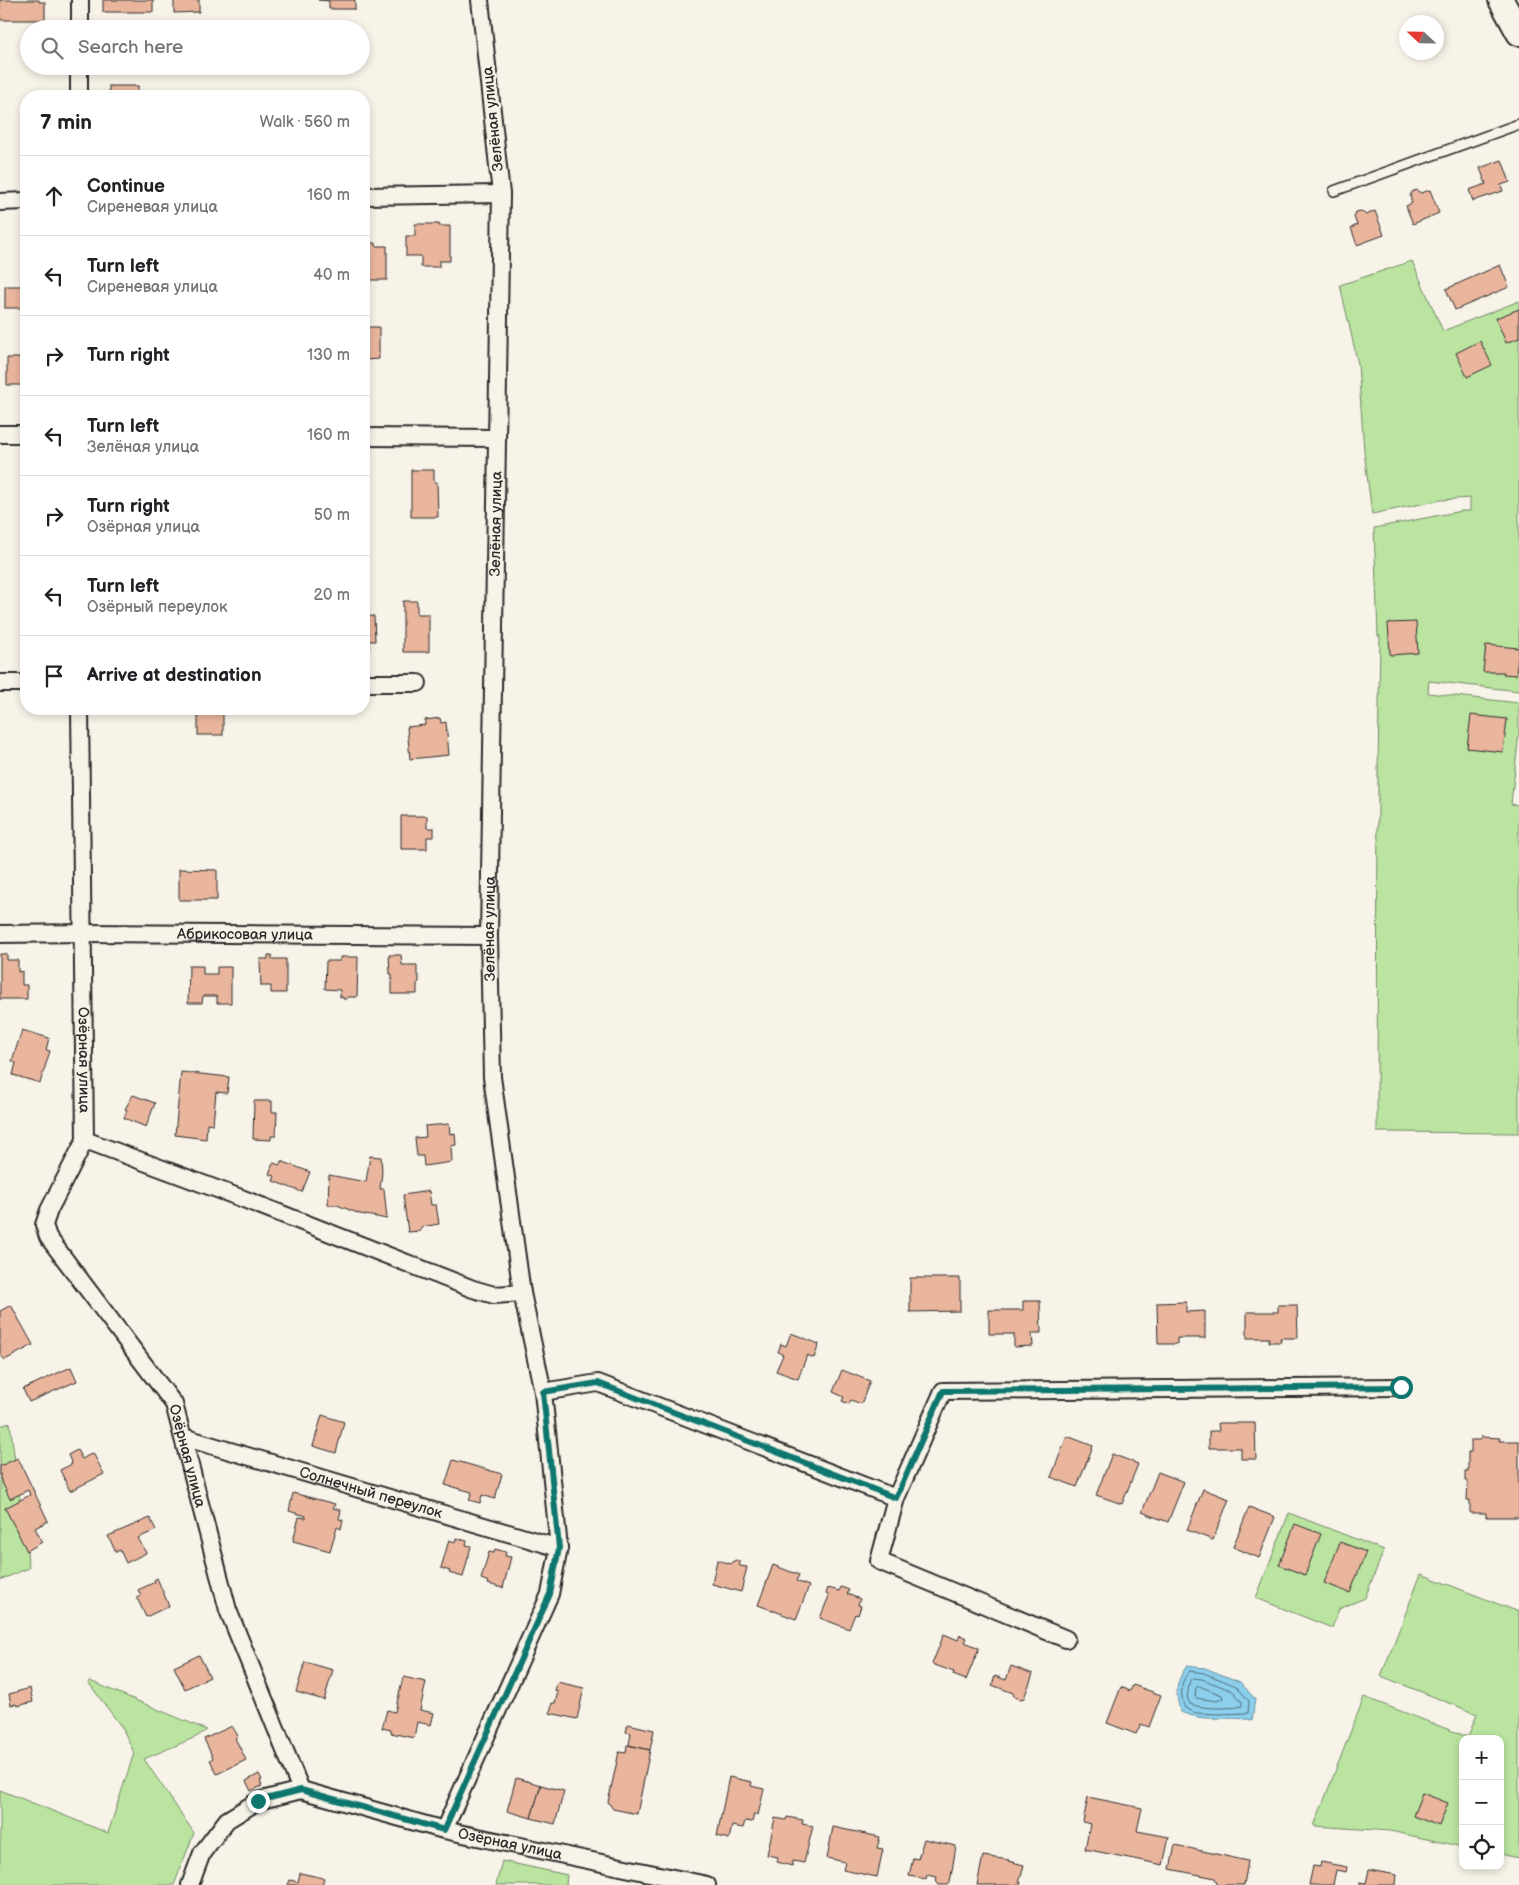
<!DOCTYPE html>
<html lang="en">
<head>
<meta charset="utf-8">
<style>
  :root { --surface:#fff; --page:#f6f6f6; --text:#202124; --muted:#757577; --line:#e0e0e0 }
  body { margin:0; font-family:"Balsamiq Sans",sans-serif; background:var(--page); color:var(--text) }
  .controls { position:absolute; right:15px; bottom:15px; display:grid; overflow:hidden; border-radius:10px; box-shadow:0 2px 8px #0003 }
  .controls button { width:45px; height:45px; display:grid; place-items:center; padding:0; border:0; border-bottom:1px solid var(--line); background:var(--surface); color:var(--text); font:25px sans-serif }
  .compass { position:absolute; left:1399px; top:15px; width:45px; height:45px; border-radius:50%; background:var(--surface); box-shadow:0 2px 8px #0003; rotate:292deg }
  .stop { position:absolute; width:15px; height:15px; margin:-11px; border:4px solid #0f766e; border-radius:50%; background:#fff }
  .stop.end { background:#0f766e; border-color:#fff; box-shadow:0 1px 5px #0008 }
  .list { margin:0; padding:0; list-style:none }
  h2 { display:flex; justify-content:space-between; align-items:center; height:65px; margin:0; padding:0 20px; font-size:21px }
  h2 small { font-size:16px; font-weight:400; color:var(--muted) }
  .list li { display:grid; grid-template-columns:32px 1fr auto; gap:15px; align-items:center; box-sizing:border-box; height:80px; padding:0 20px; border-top:1px solid var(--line) }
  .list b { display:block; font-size:19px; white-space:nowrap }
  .list p { margin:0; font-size:16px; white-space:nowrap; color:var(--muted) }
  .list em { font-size:16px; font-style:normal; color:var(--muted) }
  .icon { flex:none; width:28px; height:28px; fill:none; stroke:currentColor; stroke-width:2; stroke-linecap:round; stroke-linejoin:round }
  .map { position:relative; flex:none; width:1519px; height:1885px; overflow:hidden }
  .search { position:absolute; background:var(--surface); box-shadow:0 2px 8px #0003; left:20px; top:20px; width:350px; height:55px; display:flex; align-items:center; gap:12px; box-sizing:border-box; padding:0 18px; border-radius:28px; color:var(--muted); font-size:19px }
  .panel { position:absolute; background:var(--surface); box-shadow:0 2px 8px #0003; left:20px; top:90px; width:350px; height:625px; border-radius:20px }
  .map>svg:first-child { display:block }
</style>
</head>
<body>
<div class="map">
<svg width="1519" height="1885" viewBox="0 0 1519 1885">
  <rect width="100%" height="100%" fill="#f7f3e8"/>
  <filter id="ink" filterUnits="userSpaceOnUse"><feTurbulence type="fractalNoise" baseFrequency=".02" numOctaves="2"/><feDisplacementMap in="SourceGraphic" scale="10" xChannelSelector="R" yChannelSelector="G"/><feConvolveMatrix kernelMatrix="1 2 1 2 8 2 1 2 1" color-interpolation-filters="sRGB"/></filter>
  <g filter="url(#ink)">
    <!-- green -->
    <g fill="#bae4a0" stroke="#728866">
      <path d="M1412 261 1443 331 1519 301V691L1429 681 1428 693 1519 703V734L1511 804 1519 805V1133L1377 1132 1378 774 1380 636H1378L1374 528 1461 511H1470V498L1441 500 1372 514 1364 451 1358 364 1340 285Z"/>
      <path d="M10 1423 29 1568 0 1580V1426Z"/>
      <path d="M1289 1513 1384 1550 1365 1598 1339 1609 1332 1628 1256 1598Z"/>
      <path d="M1421 1574 1519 1612V1858L1500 1854V1739H1463V1847L1390 1831 1314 1826 1364 1697 1468 1737 1477 1714 1381 1676Z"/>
      <path d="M90 1681 207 1730 196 1737 144 1759 194 1833 174 1885H0V1790L108 1833 134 1753 123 1729 88 1682Z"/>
      <path d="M502 1861 567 1875 566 1885H496Z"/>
    </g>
    <!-- water -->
    <path fill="#8bcfec" stroke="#658d9f" d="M1187 1666 1205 1668 1240 1682 1255 1699 1252 1720C1226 1715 1206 1723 1181 1712 1174 1695 1176 1680 1187 1666Z"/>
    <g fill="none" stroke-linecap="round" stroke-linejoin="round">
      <!-- shore -->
      <g stroke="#516d78" stroke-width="1">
        <path d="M1190 1671 1204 1673 1236 1686 1249 1701 1248 1713 1218 1714 1196 1713 1185 1708C1180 1697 1180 1680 1190 1671Z"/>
        <path d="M1193 1678 1202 1679 1233 1691 1242 1702V1706C1232 1709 1201 1709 1190 1704L1187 1697 1190 1680Z"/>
        <path d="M1199 1686 1222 1695 1223 1698 1217 1701 1196 1698 1195 1696 1196 1688Z"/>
      </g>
    </g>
    <!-- building -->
    <g fill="#eab59d" stroke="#2b2b2b">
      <path d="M0 0H39V2H45V20H0Z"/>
      <rect x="103" y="0" width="50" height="12"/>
      <path d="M174 0H199V12L174 13Z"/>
      <path d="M318 0H355V9H329V1Z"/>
      <rect x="109" y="86" width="29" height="10"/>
      <path d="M1502 160 1510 182 1501 185 1503 191 1473 201 1469 190 1486 184 1480 168Z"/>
      <path d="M1416 190 1421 193 1430 190 1439 213 1413 224 1406 206 1412 203 1410 196 1412 192Z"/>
      <path d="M1361 211 1366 215 1375 211 1384 235 1357 245 1351 228 1357 225 1354 217 1356 212Z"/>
      <path d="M415 224H439V226H450V261H439V267H421V256H406V236H415Z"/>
      <path d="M364 243H376V246H387V280H364Z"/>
      <path d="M1500 265 1509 287 1455 310 1446 289Z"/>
      <rect x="5" y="286" width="18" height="22"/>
      <path d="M1519 309V338L1506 343 1496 318Z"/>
      <path d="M364 327H379V359L364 360Z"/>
      <path d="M1480 341 1492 365 1467 377 1456 353Z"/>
      <path d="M24 348H26V391H24L25 387H22V385H7V358H22Z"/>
      <rect x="364" y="470" width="2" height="59"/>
      <path d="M411 470H434V482H437L438 517H411Z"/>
      <path d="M403 601H417V614H429V652H403Z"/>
      <path d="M374 616 375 641H369V650H364V617Z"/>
      <path d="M1416 622 1418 653 1390 655 1388 623Z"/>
      <path d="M1486 645 1519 648 1516 675 1503 674 1504 672H1483Z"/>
      <rect x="198" y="710" width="25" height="25"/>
      <path d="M1471 715 1507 719 1503 752 1467 748Z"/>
      <path d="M440 718 441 723 446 722 449 755 410 759 407 727 425 725V720Z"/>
      <path d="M401 816H427V828H434V837H427V849H401Z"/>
      <path d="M179 869 217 870V900H179Z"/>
      <path d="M0 954H7V960H18V972L22 971V985H27V999H0Z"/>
      <path d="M268 955H272V959H286V993H271V986H261L260 959H268Z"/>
      <path d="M389 955H401L402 965H417V974L419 977V982L417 984V994H392V974H390Z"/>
      <path d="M340 957H358L357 997H347V999H343V997H340V990L325 989 326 961H340Z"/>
      <path d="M189 966H203V974H217V967H231V1003H217V996H203L202 1003H188Z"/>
      <path d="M22 1030 49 1038 46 1050 50 1051 40 1083 13 1075 16 1063 12 1061Z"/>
      <path d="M181 1072 229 1077 227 1093 216 1092 213 1124 207 1123 206 1139 175 1135Z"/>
      <path d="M133 1095 155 1103 146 1127 124 1118 127 1110 125 1109Z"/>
      <path d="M254 1101H272V1112H277L276 1136H271V1140L253 1139Z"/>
      <path d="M449 1124 450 1134 455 1133 456 1145 451 1146 452 1162 424 1166 423 1156H417L415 1138 426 1137 425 1126Z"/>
      <path d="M370 1156 381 1157 382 1172 380 1189H384L387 1219 360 1214 337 1205H328L329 1175 366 1182Z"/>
      <path d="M281 1161 310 1172 302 1192 273 1181 275 1176 269 1174 273 1163 280 1165Z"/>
      <path d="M429 1191 431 1205H436L439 1224 421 1227V1231L408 1232 403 1195Z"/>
      <path d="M910 1278H960V1311L910 1312Z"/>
      <path d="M1023 1301H1040L1041 1333H1032L1033 1346 1014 1347V1334H989V1310H1023Z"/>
      <path d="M1186 1302V1312L1205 1311V1338H1177V1344H1158L1157 1303Z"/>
      <path d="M11 1305 33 1345 5 1360 0 1354V1311Z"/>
      <path d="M1278 1305H1297L1298 1338H1280L1281 1342H1269V1338H1247V1312H1278Z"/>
      <path d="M791 1333 819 1344 814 1358 807 1355 798 1379 776 1371 783 1355 778 1352 781 1344 786 1346Z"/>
      <path d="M71 1367 77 1381 29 1402 23 1389Z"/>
      <path d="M842 1370 870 1381 861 1404 851 1400 849 1404 842 1401 844 1397 833 1392Z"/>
      <path d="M322 1415 344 1422 336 1453 313 1446Z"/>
      <path d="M1218 1423H1255L1256 1459H1241V1448H1209V1431H1219Z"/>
      <path d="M1067 1436 1093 1446 1077 1487 1051 1477Z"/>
      <path d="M1481 1437 1500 1438 1499 1441H1519V1517H1486V1513H1470V1500H1467L1468 1481H1465V1471H1468V1452H1471V1440H1481Z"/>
      <path d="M77 1450 82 1459 93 1453 104 1474 70 1491 60 1470 72 1464 68 1455Z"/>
      <path d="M1112 1454 1138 1464 1122 1504 1096 1495Z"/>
      <path d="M18 1458 48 1521 35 1528 42 1542 27 1551 5 1508 30 1495 28 1490 10 1499 0 1478V1466Z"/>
      <path d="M453 1460 502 1474 495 1499 482 1495 480 1503 469 1500 472 1492 445 1485Z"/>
      <path d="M1158 1472 1184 1482 1168 1522 1142 1512Z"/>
      <path d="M1203 1489 1229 1499 1213 1540 1187 1530Z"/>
      <path d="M293 1493 335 1504 333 1508 341 1510 339 1519 343 1520 341 1529 337 1527 330 1551 293 1541 299 1517 306 1518V1516L289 1511Z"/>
      <path d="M1249 1507 1275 1517 1259 1558 1233 1547Z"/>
      <path d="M150 1518 156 1530 138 1538 146 1553 126 1563 120 1550 116 1552 108 1536Z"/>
      <path d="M1295 1524 1321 1534 1305 1575 1279 1565Z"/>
      <path d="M456 1538 467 1541 466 1545 471 1546 463 1577 449 1573 450 1571 441 1568 449 1540 455 1542Z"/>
      <path d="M1340 1542 1366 1552 1350 1593 1324 1583Z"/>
      <path d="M495 1549 506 1552 505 1556 511 1557 503 1588 488 1584 489 1582 481 1579 489 1552 494 1553Z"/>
      <path d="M717 1560 731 1564 735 1560 739 1561 740 1566 747 1567 741 1592 712 1584Z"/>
      <path d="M773 1565 799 1575 796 1581 809 1586 796 1619 758 1605Z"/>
      <path d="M157 1578 169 1606 146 1617 137 1598 141 1596 138 1590 155 1582 154 1580Z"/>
      <path d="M841 1587 849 1590 847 1594 860 1599 858 1605 861 1606 858 1615 855 1614 849 1629 820 1618 829 1596 826 1594 828 1588 839 1591Z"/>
      <path d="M944 1634 958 1640 960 1635 967 1638 965 1642 979 1648 966 1680 953 1675 954 1672 932 1664Z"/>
      <path d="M199 1655 210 1677 185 1689 174 1667Z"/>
      <path d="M305 1662 333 1670 324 1700 296 1692Z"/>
      <path d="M1011 1666 1033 1674 1024 1698 1020 1699 1014 1697 1013 1693 992 1685 995 1676 1006 1680Z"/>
      <path d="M403 1677 426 1682 420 1710 434 1713 431 1725 417 1722 414 1738 391 1733V1730L382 1728 387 1710 395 1712Z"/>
      <path d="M557 1682 584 1688 577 1719 550 1713 552 1703H555L558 1692 555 1691Z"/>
      <path d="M1133 1685 1161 1695 1149 1727 1141 1724 1136 1734 1107 1723 1121 1687 1130 1691Z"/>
      <path d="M30 1688 33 1702 17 1706 16 1704 11 1705 9 1694Z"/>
      <path d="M628 1724 654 1730 650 1750 629 1745 631 1733 626 1732Z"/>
      <path d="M232 1726 238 1736 235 1738 246 1760 217 1774 210 1760 213 1758 204 1739Z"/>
      <path d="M627 1745 650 1750 637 1814 613 1809 608 1802 619 1752 626 1753Z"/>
      <path d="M259 1774 262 1780 260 1781 262 1786 251 1791 246 1781Z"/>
      <path d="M729 1777 752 1782 751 1786 764 1789 758 1815 754 1814 752 1822 745 1821 743 1828 732 1826 729 1839 717 1836Z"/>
      <path d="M516 1778 541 1785 531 1818 507 1811Z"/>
      <path d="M541 1785 564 1791 555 1824 531 1818Z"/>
      <path d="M1422 1793 1448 1803 1439 1826 1413 1816Z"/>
      <path d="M1088 1797 1142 1808 1137 1831 1169 1837 1163 1865 1085 1849 1090 1824 1083 1822Z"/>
      <path d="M787 1817 803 1820 802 1824 813 1826 804 1863 793 1861 792 1866 777 1862 778 1857 767 1855 775 1818 786 1820Z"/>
      <path d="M833 1827 880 1837 877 1848 883 1849 877 1877 843 1870 845 1862 827 1858Z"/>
      <path d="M924 1839 956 1846 950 1883 948 1885H939L936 1881 937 1877 927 1875 926 1879 909 1876 913 1858 918 1859Z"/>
      <path d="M1175 1845 1248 1861 1244 1885H1218L1215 1878 1170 1869Z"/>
      <path d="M983 1856 1009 1860 1008 1861 1024 1865 1019 1882H1021L1020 1885H977Z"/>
      <path d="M1321 1862 1347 1867 1346 1872 1336 1870 1333 1885H1309L1313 1866 1320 1867Z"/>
      <path d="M1369 1870 1397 1875 1396 1885H1360V1882L1366 1883Z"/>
      <path d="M300 1873 324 1878 322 1885H288L290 1880 298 1882Z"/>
    </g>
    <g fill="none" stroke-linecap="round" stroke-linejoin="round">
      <defs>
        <path id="lane" d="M1334 191 1519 124"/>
        <g id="street">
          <path d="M80 29V0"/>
          <path d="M79 96V66"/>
          <path d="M364 196 501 194"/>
          <path d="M0 202 26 201"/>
          <path d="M0 434H26"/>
          <path d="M364 437 496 438"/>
          <path d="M0 683H26"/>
          <path d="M364 683H418"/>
          <path id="s1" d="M80 709 85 1140 49 1210 44 1225 48 1237 174 1404 228 1610 301 1790"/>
          <path id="s2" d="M0 934 84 933 489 936"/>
          <path d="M85 1140 241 1198 473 1289 494 1295 522 1293"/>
          <path d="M543 1392 598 1383 896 1498 879 1561 1066 1639"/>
          <path id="s3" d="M183 1437 559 1548"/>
          <path d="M896 1498 943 1391 1401 1387"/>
          <path id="s4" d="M301 1790 444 1830 707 1885"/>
          <path id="s5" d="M444 1830 550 1594 559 1548 543 1392 522 1293 492 1077 489 936 501 194 480 0"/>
          <path d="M190 1885 202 1853 227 1820 258 1801 301 1790"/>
        </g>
        <path id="secondary" d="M1501 0 1519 33"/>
      </defs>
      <!-- lane casing -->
      <use href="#lane" stroke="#2b2b2b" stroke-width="12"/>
      <!-- street casing -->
      <use href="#street" stroke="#2b2b2b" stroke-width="20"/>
      <!-- secondary casing -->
      <use href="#secondary" stroke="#2b2b2b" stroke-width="28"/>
      <!-- lane -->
      <use href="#lane" stroke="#f7f3e8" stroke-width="9"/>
      <!-- street -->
      <use href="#street" stroke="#f7f3e8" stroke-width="16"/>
      <!-- secondary -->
      <use href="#secondary" stroke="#f7f3e8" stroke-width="24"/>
    </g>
  </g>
  <g fill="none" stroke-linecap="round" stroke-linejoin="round" filter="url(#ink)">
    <!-- route -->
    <path stroke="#0f766e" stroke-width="6" d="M258 1801 301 1790 444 1830 550 1594 559 1548 543 1392 598 1383 896 1498 943 1391 1401 1387"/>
  </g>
  <g text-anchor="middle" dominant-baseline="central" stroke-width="5" stroke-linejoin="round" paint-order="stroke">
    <!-- street labels -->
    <g font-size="15" fill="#2b2b2b" stroke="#f7f3e8">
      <text transform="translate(493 119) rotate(-96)">Зелёная улица</text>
      <text stroke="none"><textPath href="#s5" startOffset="1335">Зелёная улица</textPath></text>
      <text stroke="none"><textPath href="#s5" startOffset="930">Зелёная улица</textPath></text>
      <text stroke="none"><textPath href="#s2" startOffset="245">Абрикосовая улица</textPath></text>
      <text stroke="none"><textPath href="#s1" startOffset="351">Озёрная улица</textPath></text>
      <text stroke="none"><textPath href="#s1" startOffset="801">Озёрная улица</textPath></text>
      <text stroke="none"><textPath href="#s3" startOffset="196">Солнечный переулок</textPath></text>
      <text stroke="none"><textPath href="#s4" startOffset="216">Озёрная улица</textPath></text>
    </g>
  </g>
</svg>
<div class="controls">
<button>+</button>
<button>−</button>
<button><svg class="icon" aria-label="locate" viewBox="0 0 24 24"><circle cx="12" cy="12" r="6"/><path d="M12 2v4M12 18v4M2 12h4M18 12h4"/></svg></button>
</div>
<svg class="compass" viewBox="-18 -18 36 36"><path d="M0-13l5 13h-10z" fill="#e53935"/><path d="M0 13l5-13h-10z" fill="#757577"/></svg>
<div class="stop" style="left:1401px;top:1387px"></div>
<div class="stop end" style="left:258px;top:1801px"></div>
<div class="search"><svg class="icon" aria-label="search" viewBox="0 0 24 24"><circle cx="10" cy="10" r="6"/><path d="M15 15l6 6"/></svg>Search here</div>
<section class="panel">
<h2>7 min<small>Walk · 560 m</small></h2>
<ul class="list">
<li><svg class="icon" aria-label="ahead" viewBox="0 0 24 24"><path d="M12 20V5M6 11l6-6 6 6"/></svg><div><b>Continue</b><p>Сиреневая улица</p></div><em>160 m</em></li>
<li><svg class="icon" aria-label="left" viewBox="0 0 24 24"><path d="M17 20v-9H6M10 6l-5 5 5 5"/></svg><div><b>Turn left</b><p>Сиреневая улица</p></div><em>40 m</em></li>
<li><svg class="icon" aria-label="right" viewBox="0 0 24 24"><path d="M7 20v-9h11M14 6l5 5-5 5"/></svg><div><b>Turn right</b></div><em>130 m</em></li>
<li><svg class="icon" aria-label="left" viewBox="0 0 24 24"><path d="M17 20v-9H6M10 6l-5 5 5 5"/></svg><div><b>Turn left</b><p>Зелёная улица</p></div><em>160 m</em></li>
<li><svg class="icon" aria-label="right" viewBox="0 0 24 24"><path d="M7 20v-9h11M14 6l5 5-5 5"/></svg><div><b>Turn right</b><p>Озёрная улица</p></div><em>50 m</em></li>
<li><svg class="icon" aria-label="left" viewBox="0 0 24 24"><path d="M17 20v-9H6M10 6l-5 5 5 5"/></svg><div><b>Turn left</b><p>Озёрный переулок</p></div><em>20 m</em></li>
<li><svg class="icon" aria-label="arrive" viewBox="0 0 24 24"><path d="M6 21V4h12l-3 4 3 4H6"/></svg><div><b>Arrive at destination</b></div></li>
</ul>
</section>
</div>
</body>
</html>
